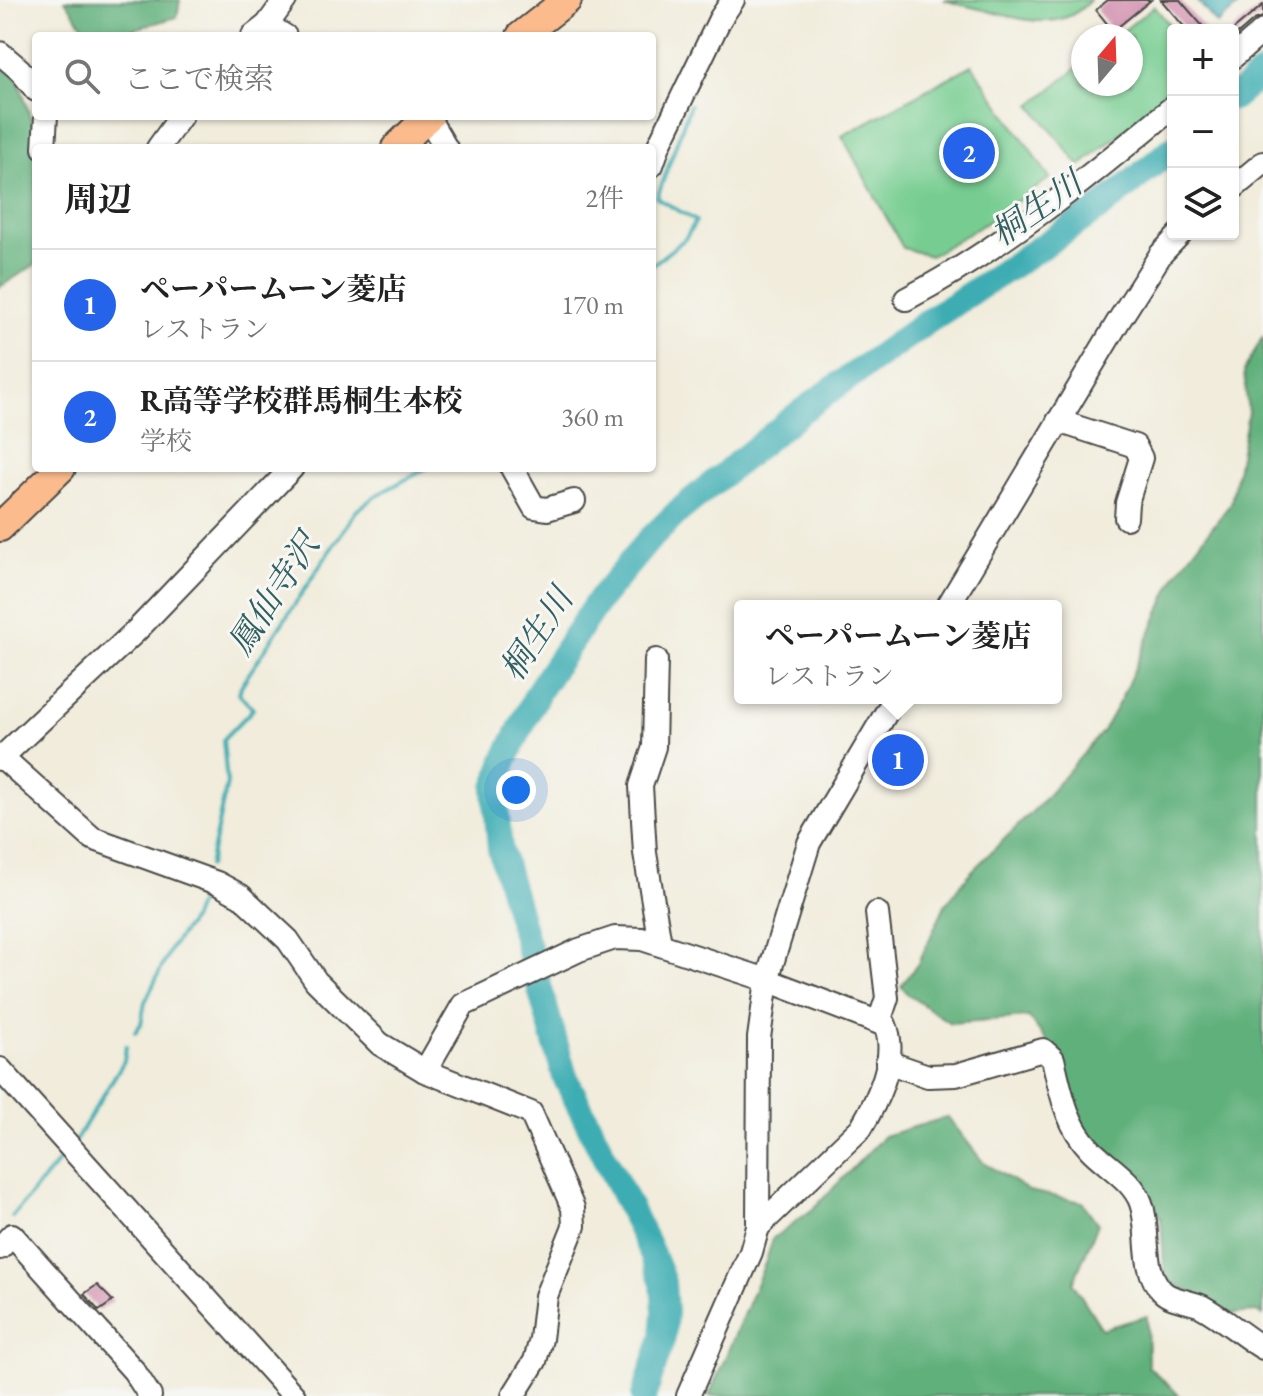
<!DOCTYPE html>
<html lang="ja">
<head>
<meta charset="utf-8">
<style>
  :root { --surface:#fff; --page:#f2f2f2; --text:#222; --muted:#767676; --line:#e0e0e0; --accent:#2563eb }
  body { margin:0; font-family:"EB Garamond","Noto Serif JP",serif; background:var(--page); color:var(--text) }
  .controls { position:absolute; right:24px; top:24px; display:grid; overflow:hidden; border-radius:8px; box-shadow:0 2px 6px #0004 }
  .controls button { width:72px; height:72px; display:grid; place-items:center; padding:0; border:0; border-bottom:2px solid var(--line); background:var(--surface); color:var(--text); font:40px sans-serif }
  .compass { position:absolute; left:1071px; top:24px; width:72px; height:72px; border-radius:50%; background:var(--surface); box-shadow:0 2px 6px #0004; rotate:19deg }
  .you { position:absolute; left:516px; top:790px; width:28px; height:28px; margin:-20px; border:6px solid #fff; border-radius:50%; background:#1a73e8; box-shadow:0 0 0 12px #1a73e833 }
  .badge { display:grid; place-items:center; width:52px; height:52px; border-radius:50%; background:var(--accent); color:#fff; font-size:26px; font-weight:700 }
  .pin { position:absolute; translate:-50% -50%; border:4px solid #fff; box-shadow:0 2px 8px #0006 }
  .popup { position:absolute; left:734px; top:600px; width:328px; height:104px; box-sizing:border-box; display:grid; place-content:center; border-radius:8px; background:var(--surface); filter:drop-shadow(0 2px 6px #0005); font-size:26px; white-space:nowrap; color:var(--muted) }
  .popup b { font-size:30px; color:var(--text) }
  .popup::after { content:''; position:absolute; left:50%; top:100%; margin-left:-16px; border:16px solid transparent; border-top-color:var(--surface) }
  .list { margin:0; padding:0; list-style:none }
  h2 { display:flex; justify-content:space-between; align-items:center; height:104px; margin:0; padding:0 32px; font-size:34px }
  h2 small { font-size:26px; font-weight:400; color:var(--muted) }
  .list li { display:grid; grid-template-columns:52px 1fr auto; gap:24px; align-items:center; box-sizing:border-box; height:112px; padding:0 32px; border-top:2px solid var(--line) }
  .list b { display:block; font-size:30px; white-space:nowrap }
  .list p { margin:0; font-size:26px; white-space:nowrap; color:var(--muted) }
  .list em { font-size:26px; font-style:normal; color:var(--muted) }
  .icon { flex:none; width:44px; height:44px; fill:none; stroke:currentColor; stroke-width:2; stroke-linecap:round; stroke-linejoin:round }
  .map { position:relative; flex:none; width:1263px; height:1396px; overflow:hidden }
  .search { position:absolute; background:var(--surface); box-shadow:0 2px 6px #0004; left:32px; top:32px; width:624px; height:88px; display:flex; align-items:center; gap:20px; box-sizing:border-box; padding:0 28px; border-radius:8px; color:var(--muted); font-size:30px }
  .panel { position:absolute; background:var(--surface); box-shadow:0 2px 6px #0004; left:32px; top:144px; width:624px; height:328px; border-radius:8px }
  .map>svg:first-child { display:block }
</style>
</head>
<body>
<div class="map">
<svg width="1263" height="1396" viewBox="0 0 1263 1396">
  <rect width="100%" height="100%" fill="#f6f6f2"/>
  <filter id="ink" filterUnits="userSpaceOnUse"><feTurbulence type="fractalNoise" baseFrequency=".0125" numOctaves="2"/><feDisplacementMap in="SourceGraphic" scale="16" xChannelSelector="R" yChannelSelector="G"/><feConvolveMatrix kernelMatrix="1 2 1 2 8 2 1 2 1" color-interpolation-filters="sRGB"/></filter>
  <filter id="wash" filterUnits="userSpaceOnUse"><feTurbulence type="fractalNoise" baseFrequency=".006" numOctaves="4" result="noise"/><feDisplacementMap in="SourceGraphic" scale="32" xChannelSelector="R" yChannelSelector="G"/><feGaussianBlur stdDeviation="1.8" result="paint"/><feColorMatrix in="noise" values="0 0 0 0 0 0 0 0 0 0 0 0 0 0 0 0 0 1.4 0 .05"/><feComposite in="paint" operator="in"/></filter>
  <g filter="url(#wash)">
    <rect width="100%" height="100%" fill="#f1ecdb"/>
    <!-- green -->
    <g fill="#77cd91" stroke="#517c5e" stroke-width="2">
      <path d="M944 0H1090C1064 31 1029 21 995 13 978 8 961 5 944 0Z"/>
      <path d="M1154 6 1174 30 1173 91 1080 166 1031 105 1083 63V84H1131V36H1117Z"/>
      <path d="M972 65 1050 178 994 218 930 256 903 248 842 136Z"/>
    </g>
    <!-- forest -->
    <g fill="#61b07b" stroke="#466e53" stroke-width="2">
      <path d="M65 0H180L177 17 110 36H90Z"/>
      <path d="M0 37 24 96 39 148H36V264L0 287Z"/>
      <path d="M1263 336V1315L1257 1312 1231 1314 1165 1279 1161 1219 1144 1186 1072 1132 1064 1065 1029 1017 950 1023 907 994 901 986 919 962 945 905 971 872 1039 805 1103 731 1122 697 1176 574 1231 503 1248 414 1244 371Z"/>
      <path d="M948 1117 983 1162 1029 1191 1082 1202 1098 1224 1073 1283 1102 1329 1147 1316 1148 1366 1180 1396H709L766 1261 773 1238 813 1209 884 1136Z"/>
    </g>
    <!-- water -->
    <path fill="#3cadb3" stroke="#346c6f" stroke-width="2" d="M1197 0H1245L1217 24Z"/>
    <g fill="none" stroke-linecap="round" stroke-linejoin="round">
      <!-- stream -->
      <g stroke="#3cadb3" stroke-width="4">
        <path d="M652 265 685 239 696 221 657 198 690 105"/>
        <path d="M209 866 227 783 223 740 253 709 239 694 241 686 356 511 377 495 427 468"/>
        <path d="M135 1032 141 1024 145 1002 171 948 193 918 203 892"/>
        <path d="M76 1140 124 1061 126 1046"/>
        <path d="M12 1217 63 1156"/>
      </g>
      <!-- river -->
      <g stroke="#3cadb3" stroke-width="26">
        <path d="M1233 98 1263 73"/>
        <path d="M644 1396 663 1337 665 1312 663 1282 649 1247 565 1077 500 849 495 791 505 760 539 690 598 601 648 541 680 510 799 413 927 322 1103 206 1173 148"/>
      </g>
    </g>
    <g id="blocks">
      <!-- building -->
      <g fill="#d18ead">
        <path d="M1108 0H1151L1113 31 1096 10Z"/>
        <path d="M1161 0H1180L1206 30H1187Z"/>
        <path d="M1263 5V17L1254 20 1233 38V30Z"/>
        <path d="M889 742 921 758 915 773 885 762 887 758 883 756Z"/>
        <path d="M97 1285 113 1301 99 1311 84 1294Z"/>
      </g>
    </g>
  </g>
  <g filter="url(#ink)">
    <use href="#blocks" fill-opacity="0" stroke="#494845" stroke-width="2"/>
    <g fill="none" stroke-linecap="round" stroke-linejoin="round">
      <defs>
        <g id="minor">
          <path d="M267 25 285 36"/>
          <path d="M253 36 267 25 285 0"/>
          <path d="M0 53 20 70 36 90"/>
          <path d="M1233 57 1263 31"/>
          <path d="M427 116 446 148"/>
          <path d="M44 148 46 116"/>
          <path d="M158 148 181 116"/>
          <path d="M652 165 659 145 720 19 733 0"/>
          <path d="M1233 188 1263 163"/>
          <path d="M906 299C1003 248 1089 177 1173 107"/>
          <path d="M1058 421 1135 446 1141 458 1127 503 1126 518"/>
          <path d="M512 468 534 507 547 509 574 501"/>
          <path d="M948 606 1118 322 1161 254 1180 234"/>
          <path d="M656 660 654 747 641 786 645 853 660 944"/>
          <path d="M2 757 92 838 217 883 241 896 288 940 316 981 380 1044 425 1071 531 1113 573 1208 574 1226 546 1296 541 1339 535 1361 513 1396"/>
          <path d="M0 759 137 630 292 468"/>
          <path d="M877 913 887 998 879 1022"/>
          <path d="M887 1062 928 1076 956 1075 1043 1050 1053 1059C1061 1092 1066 1124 1090 1149 1106 1166 1133 1180 1141 1203 1151 1231 1140 1268 1162 1291 1170 1300 1190 1301 1201 1306 1223 1318 1242 1335 1263 1348"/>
          <path d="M0 1069 294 1396"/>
          <path d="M425 1071 463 1005 579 950 615 938 642 939 767 980 885 1025C899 1056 877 1101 861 1128L758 1227"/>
          <path d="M0 1248 12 1235 134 1371 150 1396"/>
          <path d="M688 1396 751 1252 758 1227 759 1038 767 980 809 843 895 698"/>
        </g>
        <g id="major">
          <path d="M521 36 567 0"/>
          <path d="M396 148 429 116"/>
          <path d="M0 527 61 468"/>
        </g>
      </defs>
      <!-- minor casing -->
      <use href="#minor" stroke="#494845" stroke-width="26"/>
      <!-- major casing -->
      <use href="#major" stroke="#494845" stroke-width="32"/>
      <!-- minor -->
      <use href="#minor" stroke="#fff" stroke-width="22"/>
      <!-- major -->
      <use href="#major" stroke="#fbbb8c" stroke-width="28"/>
    </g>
  </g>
  <g text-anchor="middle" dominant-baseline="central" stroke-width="6" stroke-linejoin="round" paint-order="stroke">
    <!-- water labels -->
    <g font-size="34" font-style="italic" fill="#325f61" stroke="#f6f6f2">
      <text transform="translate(1036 208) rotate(-35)">桐生川</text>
      <text transform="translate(273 594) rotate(-57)">鳳仙寺沢</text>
      <text transform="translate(536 634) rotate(-57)">桐生川</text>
    </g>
  </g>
</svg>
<div class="controls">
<button>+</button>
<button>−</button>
<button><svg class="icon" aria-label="layers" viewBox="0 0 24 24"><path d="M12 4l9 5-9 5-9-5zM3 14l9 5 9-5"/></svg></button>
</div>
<svg class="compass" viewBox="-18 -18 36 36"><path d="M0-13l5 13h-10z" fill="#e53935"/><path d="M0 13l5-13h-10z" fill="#767676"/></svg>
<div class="you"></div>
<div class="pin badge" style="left:898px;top:760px">1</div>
<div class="popup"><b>ペーパームーン菱店</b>レストラン</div>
<div class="pin badge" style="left:969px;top:153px">2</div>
<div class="search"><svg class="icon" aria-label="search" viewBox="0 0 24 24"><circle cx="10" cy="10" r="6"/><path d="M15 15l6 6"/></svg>ここで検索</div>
<section class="panel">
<h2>周辺<small>2件</small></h2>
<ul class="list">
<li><span class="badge">1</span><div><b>ペーパームーン菱店</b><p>レストラン</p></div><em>170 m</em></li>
<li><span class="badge">2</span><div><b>R高等学校群馬桐生本校</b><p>学校</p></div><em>360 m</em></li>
</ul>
</section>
</div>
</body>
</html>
